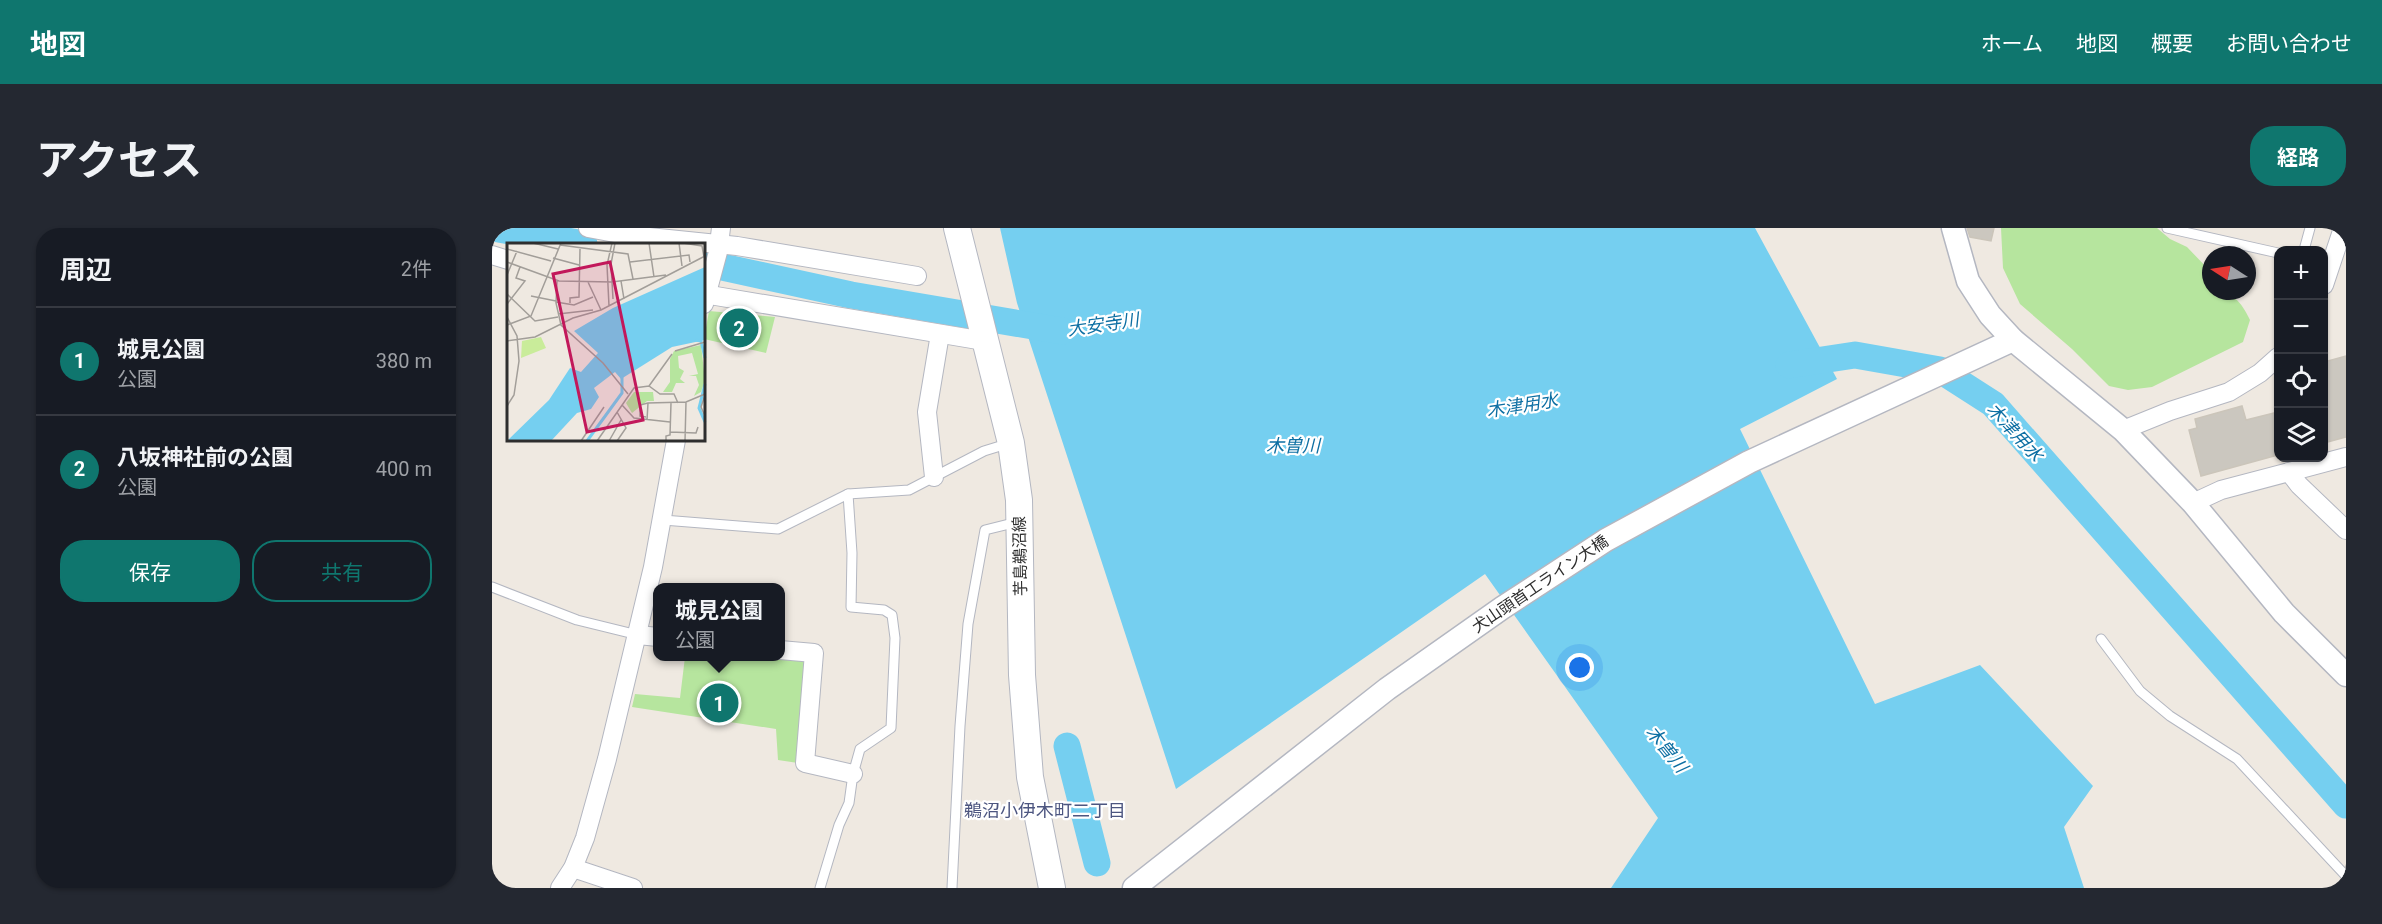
<!DOCTYPE html>
<html lang="ja">
<head>
<meta charset="utf-8">
<style>
  :root { --surface:#171b24; --page:#242831; --text:#f1f3f6; --muted:#9ea1a6; --line:#363941; --accent:#0f766e }
  body { margin:0; font-family:Roboto,"Noto Sans JP",sans-serif; background:var(--page); color:var(--text) }
  .controls { position:absolute; right:18px; top:18px; display:grid; overflow:hidden; border-radius:12px; box-shadow:0 2px 4px #0004 }
  .controls button { width:54px; height:54px; display:grid; place-items:center; padding:0; border:0; border-bottom:2px solid var(--line); background:var(--surface); color:var(--text); font:30px sans-serif }
  .compass { position:absolute; left:1710px; top:18px; width:54px; height:54px; border-radius:50%; background:var(--surface); box-shadow:0 2px 4px #0004; rotate:282deg }
  .you { position:absolute; left:1088px; top:440px; width:21px; height:21px; margin:-15px; border:4px solid #fff; border-radius:50%; background:#1a73e8; box-shadow:0 0 0 9px #1a73e833 }
  .badge { display:grid; place-items:center; width:39px; height:39px; border-radius:50%; background:var(--accent); color:#fff; font-size:20px; font-weight:700 }
  .pin { position:absolute; translate:-50% -50%; border:3px solid #fff; box-shadow:0 2px 6px #0006 }
  .popup { position:absolute; left:161px; top:355px; width:132px; height:78px; box-sizing:border-box; display:grid; place-content:center; border-radius:12px; background:var(--surface); filter:drop-shadow(0 2px 4px #0005); font-size:20px; white-space:nowrap; color:var(--muted) }
  .popup b { font-size:22px; color:var(--text) }
  .popup::after { content:''; position:absolute; left:50%; top:100%; margin-left:-12px; border:12px solid transparent; border-top-color:var(--surface) }
  .list { margin:0; padding:0; list-style:none }
  h2 { display:flex; justify-content:space-between; align-items:center; height:78px; margin:0; padding:0 24px; font-size:26px }
  h2 small { font-size:20px; font-weight:400; color:var(--muted) }
  .list li { display:grid; grid-template-columns:39px 1fr auto; gap:18px; align-items:center; box-sizing:border-box; height:108px; padding:0 24px; border-top:2px solid var(--line) }
  .list b { display:block; font-size:22px; white-space:nowrap }
  .list p { margin:0; font-size:20px; white-space:nowrap; color:var(--muted) }
  .list em { font-size:20px; font-style:normal; color:var(--muted) }
  .actions { display:flex; gap:12px; padding:18px 24px }
  .actions a { flex:1; padding:14px 0; border:2px solid var(--accent); border-radius:24px; text-align:center; font-size:21px; color:var(--accent) }
  .actions .main { background:var(--accent); color:#fff }
  .icon { flex:none; width:33px; height:33px; fill:none; stroke:currentColor; stroke-width:2; stroke-linecap:round; stroke-linejoin:round }
  .map { position:relative; flex:none; width:1854px; height:660px; overflow:hidden; border-radius:24px }
  header { display:flex; align-items:center; gap:36px; box-sizing:border-box; height:84px; padding:0 30px; background:var(--accent); color:#fff }
  header strong { font-size:28px }
  nav { display:flex; gap:33px; margin-inline-start:auto; font-size:21px }
  .intro { display:flex; align-items:center; justify-content:space-between; box-sizing:border-box; height:144px; padding:0 36px }
  h1 { margin:0; font-size:42px }
  .button { padding:15px 27px; border-radius:24px; background:var(--accent); color:#fff; font-size:21px; font-weight:700 }
  main { display:flex; gap:36px; padding:0 36px }
  aside { flex:1; background:var(--surface); border-radius:24px; box-shadow:0 2px 4px #0004 }
  .map>svg:first-child { display:block }
</style>
</head>
<body>
<header>
<strong>地図</strong>
<nav><a>ホーム</a><a>地図</a><a>概要</a><a>お問い合わせ</a></nav>
</header>
<div class="intro"><h1>アクセス</h1><a class="button">経路</a></div>
<main>
<aside>
<h2>周辺<small>2件</small></h2>
<ul class="list">
<li><span class="badge">1</span><div><b>城見公園</b><p>公園</p></div><em>380 m</em></li>
<li><span class="badge">2</span><div><b>八坂神社前の公園</b><p>公園</p></div><em>400 m</em></li>
</ul>
<div class="actions"><a class="main">保存</a><a>共有</a></div>
</aside>
<div class="map">
<svg width="1854" height="660" viewBox="0 0 1854 660">
  <rect width="100%" height="100%" fill="#efe9e1"/>
  <!-- green -->
  <g fill="#b6e59e">
    <path d="M1509 0H1665L1678 11 1695 19 1719 44V63C1740 63 1749 73 1758 92L1751 114 1660 159 1636 162 1617 158 1580 121 1528 76 1511 40Z"/>
    <path d="M217 83 283 89 274 125 212 111Z"/>
    <path d="M264 428 317 434 306 535 286 532 284 501 140 479 143 466 188 470 193 429Z"/>
  </g>
  <!-- water -->
  <path fill="#75cff0" d="M508 0H1263L1345 151 1248 201 1383 476 1488 437 1601 558 1572 599 1592 660H1119L1166 590 993 346 684 561 525 75Z"/>
  <g fill="none" stroke-linecap="round" stroke-linejoin="round">
    <!-- river -->
    <g stroke="#75cff0" stroke-width="27">
      <path d="M1 0 92 16"/>
      <path d="M212 35 359 67 570 103"/>
      <path d="M1297 137 1363 127 1448 142 1501 176 1854 577"/>
      <path d="M575 518 605 635"/>
    </g>
  </g>
  <!-- building -->
  <g fill="#cbc7bf" stroke="#cbc5ba" stroke-width="1.5">
    <path d="M1475 0H1502L1499 13 1478 9Z"/>
    <path d="M1854 128V209L1832 215V134Z"/>
    <path d="M1750 178 1754 192 1786 184V227L1709 248 1697 202 1705 200 1703 191Z"/>
  </g>
  <g fill="none" stroke-linecap="round" stroke-linejoin="round">
    <defs>
      <g id="service">
        <path d="M1675 0 1786 25"/>
        <path d="M1812 22 1818 0"/>
        <path d="M171 292 286 301 356 266 417 262 492 223 518 215"/>
        <path d="M0 359 85 392 146 407"/>
        <path d="M1609 411 1648 463 1678 488 1745 531 1854 648"/>
        <path d="M328 660 347 597 357 575 361 546 368 521 399 500 403 410 400 387 392 382 359 379 360 325 356 266"/>
        <path d="M460 660 468 498 476 396 493 302 525 294"/>
      </g>
      <g id="minor">
        <path d="M96 0 128 6 245 18 425 48"/>
        <path d="M0 27 16 32"/>
        <path d="M1832 57 1851 0"/>
        <path d="M212 66 492 113"/>
        <path d="M212 76 226 24 229 0"/>
        <path d="M1631 202 1678 183 1737 164 1768 145 1786 129"/>
        <path d="M1797 244 1807 257 1854 302"/>
        <path d="M442 249 435 184 448 106"/>
        <path d="M1701 275 1729 262 1854 229"/>
        <path d="M146 407 166 409"/>
        <path d="M288 422 322 425 313 535 361 546"/>
        <path d="M81 640 141 660"/>
        <path d="M68 660 81 640 93 610 115 531 161 339 184 212"/>
      </g>
      <g id="tertiary">
        <path d="M1461 0 1476 53 1498 87 1521 112 1631 202 1701 275 1792 385 1854 447"/>
        <path d="M642 660 895 461 1010 380 1114 312 1257 234 1521 112"/>
      </g>
      <path id="secondary" d="M465 0 519 215 527 272 530 447 538 549 560 660"/>
    </defs>
    <!-- service casing -->
    <use href="#service" stroke="#b4b7c1" stroke-width="11"/>
    <!-- minor casing -->
    <use href="#minor" stroke="#b4b7c1" stroke-width="20"/>
    <!-- tertiary casing -->
    <use href="#tertiary" stroke="#b4b7c1" stroke-width="25"/>
    <!-- secondary casing -->
    <use href="#secondary" stroke="#b4b7c1" stroke-width="28"/>
    <!-- service -->
    <use href="#service" stroke="#fff" stroke-width="9"/>
    <!-- minor -->
    <use href="#minor" stroke="#fff" stroke-width="18"/>
    <!-- tertiary -->
    <use href="#tertiary" stroke="#fff" stroke-width="22"/>
    <!-- secondary -->
    <use href="#secondary" stroke="#fff" stroke-width="26"/>
  </g>
  <g text-anchor="middle" dominant-baseline="central" stroke-width="4.5" stroke-linejoin="round" paint-order="stroke">
    <!-- street labels -->
    <g font-size="16" fill="#2e2e2e" stroke="#fff">
      <text transform="translate(528 328) rotate(-91)">芋島鵜沼線</text>
      <text transform="translate(1048 356) rotate(-34)">犬山頭首工ライン大橋</text>
    </g>
    <!-- water labels -->
    <g font-size="18" font-style="italic" fill="#0d6fa3" stroke="#fff">
      <text transform="translate(611 96) rotate(-8)">大安寺川</text>
      <text transform="translate(1030 177) rotate(-9)">木津用水</text>
      <text transform="translate(1523 204) rotate(47)">木津用水</text>
      <text x="801" y="217">木曽川</text>
      <text transform="translate(1175 521) rotate(51)">木曽川</text>
    </g>
    <!-- neighbourhood labels -->
    <g font-size="18" fill="#4d5680" stroke="#fff">
      <text x="553" y="582">鵜沼小伊木町二丁目</text>
    </g>
  </g>
  <!-- overview -->
  <g transform="translate(15 15)">
    <rect width="198" height="198" fill="#efe9e1"/>
    <path d="M194 102 198 137 194 149 187 153 192 142 189 133H182L191 131 185 110 171 113 172 125 177 128 173 136 178 140H169L165 149H156L163 139V116L167 108ZM127 149H146L147 158H140L125 170 119 160Z" fill="#b6e59e"/>
    <path d="M34 94 39 105 14 115 15 98Z" fill="#c9ec9a"/>
    <path d="M198 24V97L165 104 114 136 108 129 87 145 92 154 84 166 70 170 44 198H0L42 157 63 125 74 129 91 110 67 88 106 65Z" fill="#75cff0"/>
    <path fill="none" stroke="#75cff0" stroke-width="3" d="M188 97 194 98 198 115M198 141 192 165 198 179M80 198 115 150V132"/>
    <path fill="none" stroke="#a29e99" stroke-width="1.5" d="M26 0 51 6M142 0 147 34M172 0 175 23M176 0 195 3 197 14M53 2 121 11 126 36M0 6 44 18M46 15 72 22M0 19 52 38 105 39 159 32M123 19 182 12 183 19M0 32 10 8M50 38 49 60 54 82 96 120 121 151M114 38 117 56M81 39 94 67M0 51 28 78 51 74M24 53 49 58M106 56 104 21 108 0M49 59 67 62 86 54M63 60V55L72 54 73 6M0 61 18 38 9 35 13 24M102 63 100 22 105 0M51 71 86 67M0 74 10 93 12 118 7 152 0 163M0 82 24 73 54 0M0 98 28 94 66 75 94 67 198 13M168 108 198 99M142 143 165 111M198 152 194 164 198 173M115 162 127 175 163 179M139 174 133 173V162L141 160M140 177 141 160 179 159 198 151M163 189 189 190 191 184M74 198 97 164M90 198 127 145 142 143 153 151H167L171 160M102 198 114 177M110 198 119 185 110 169M159 198V193L163 192 164 160M178 198 179 159"/>
    <path fill="#c2185b" fill-opacity="0.15" stroke="#c2185b" stroke-width="3" d="M103 19 136 177 80 189 46 31Z"/>
    <rect width="198" height="198" fill="none" stroke="#2e2e2e" stroke-width="3"/>
  </g>
</svg>
<div class="controls">
<button>+</button>
<button>−</button>
<button><svg class="icon" aria-label="locate" viewBox="0 0 24 24"><circle cx="12" cy="12" r="6"/><path d="M12 2v4M12 18v4M2 12h4M18 12h4"/></svg></button>
<button><svg class="icon" aria-label="layers" viewBox="0 0 24 24"><path d="M12 4l9 5-9 5-9-5zM3 14l9 5 9-5"/></svg></button>
</div>
<svg class="compass" viewBox="-18 -18 36 36"><path d="M0-13l5 13h-10z" fill="#e53935"/><path d="M0 13l5-13h-10z" fill="#9ea1a6"/></svg>
<div class="you"></div>
<div class="pin badge" style="left:227px;top:475px">1</div>
<div class="popup"><b>城見公園</b>公園</div>
<div class="pin badge" style="left:247px;top:100px">2</div>
</div>
</main>
</body>
</html>
